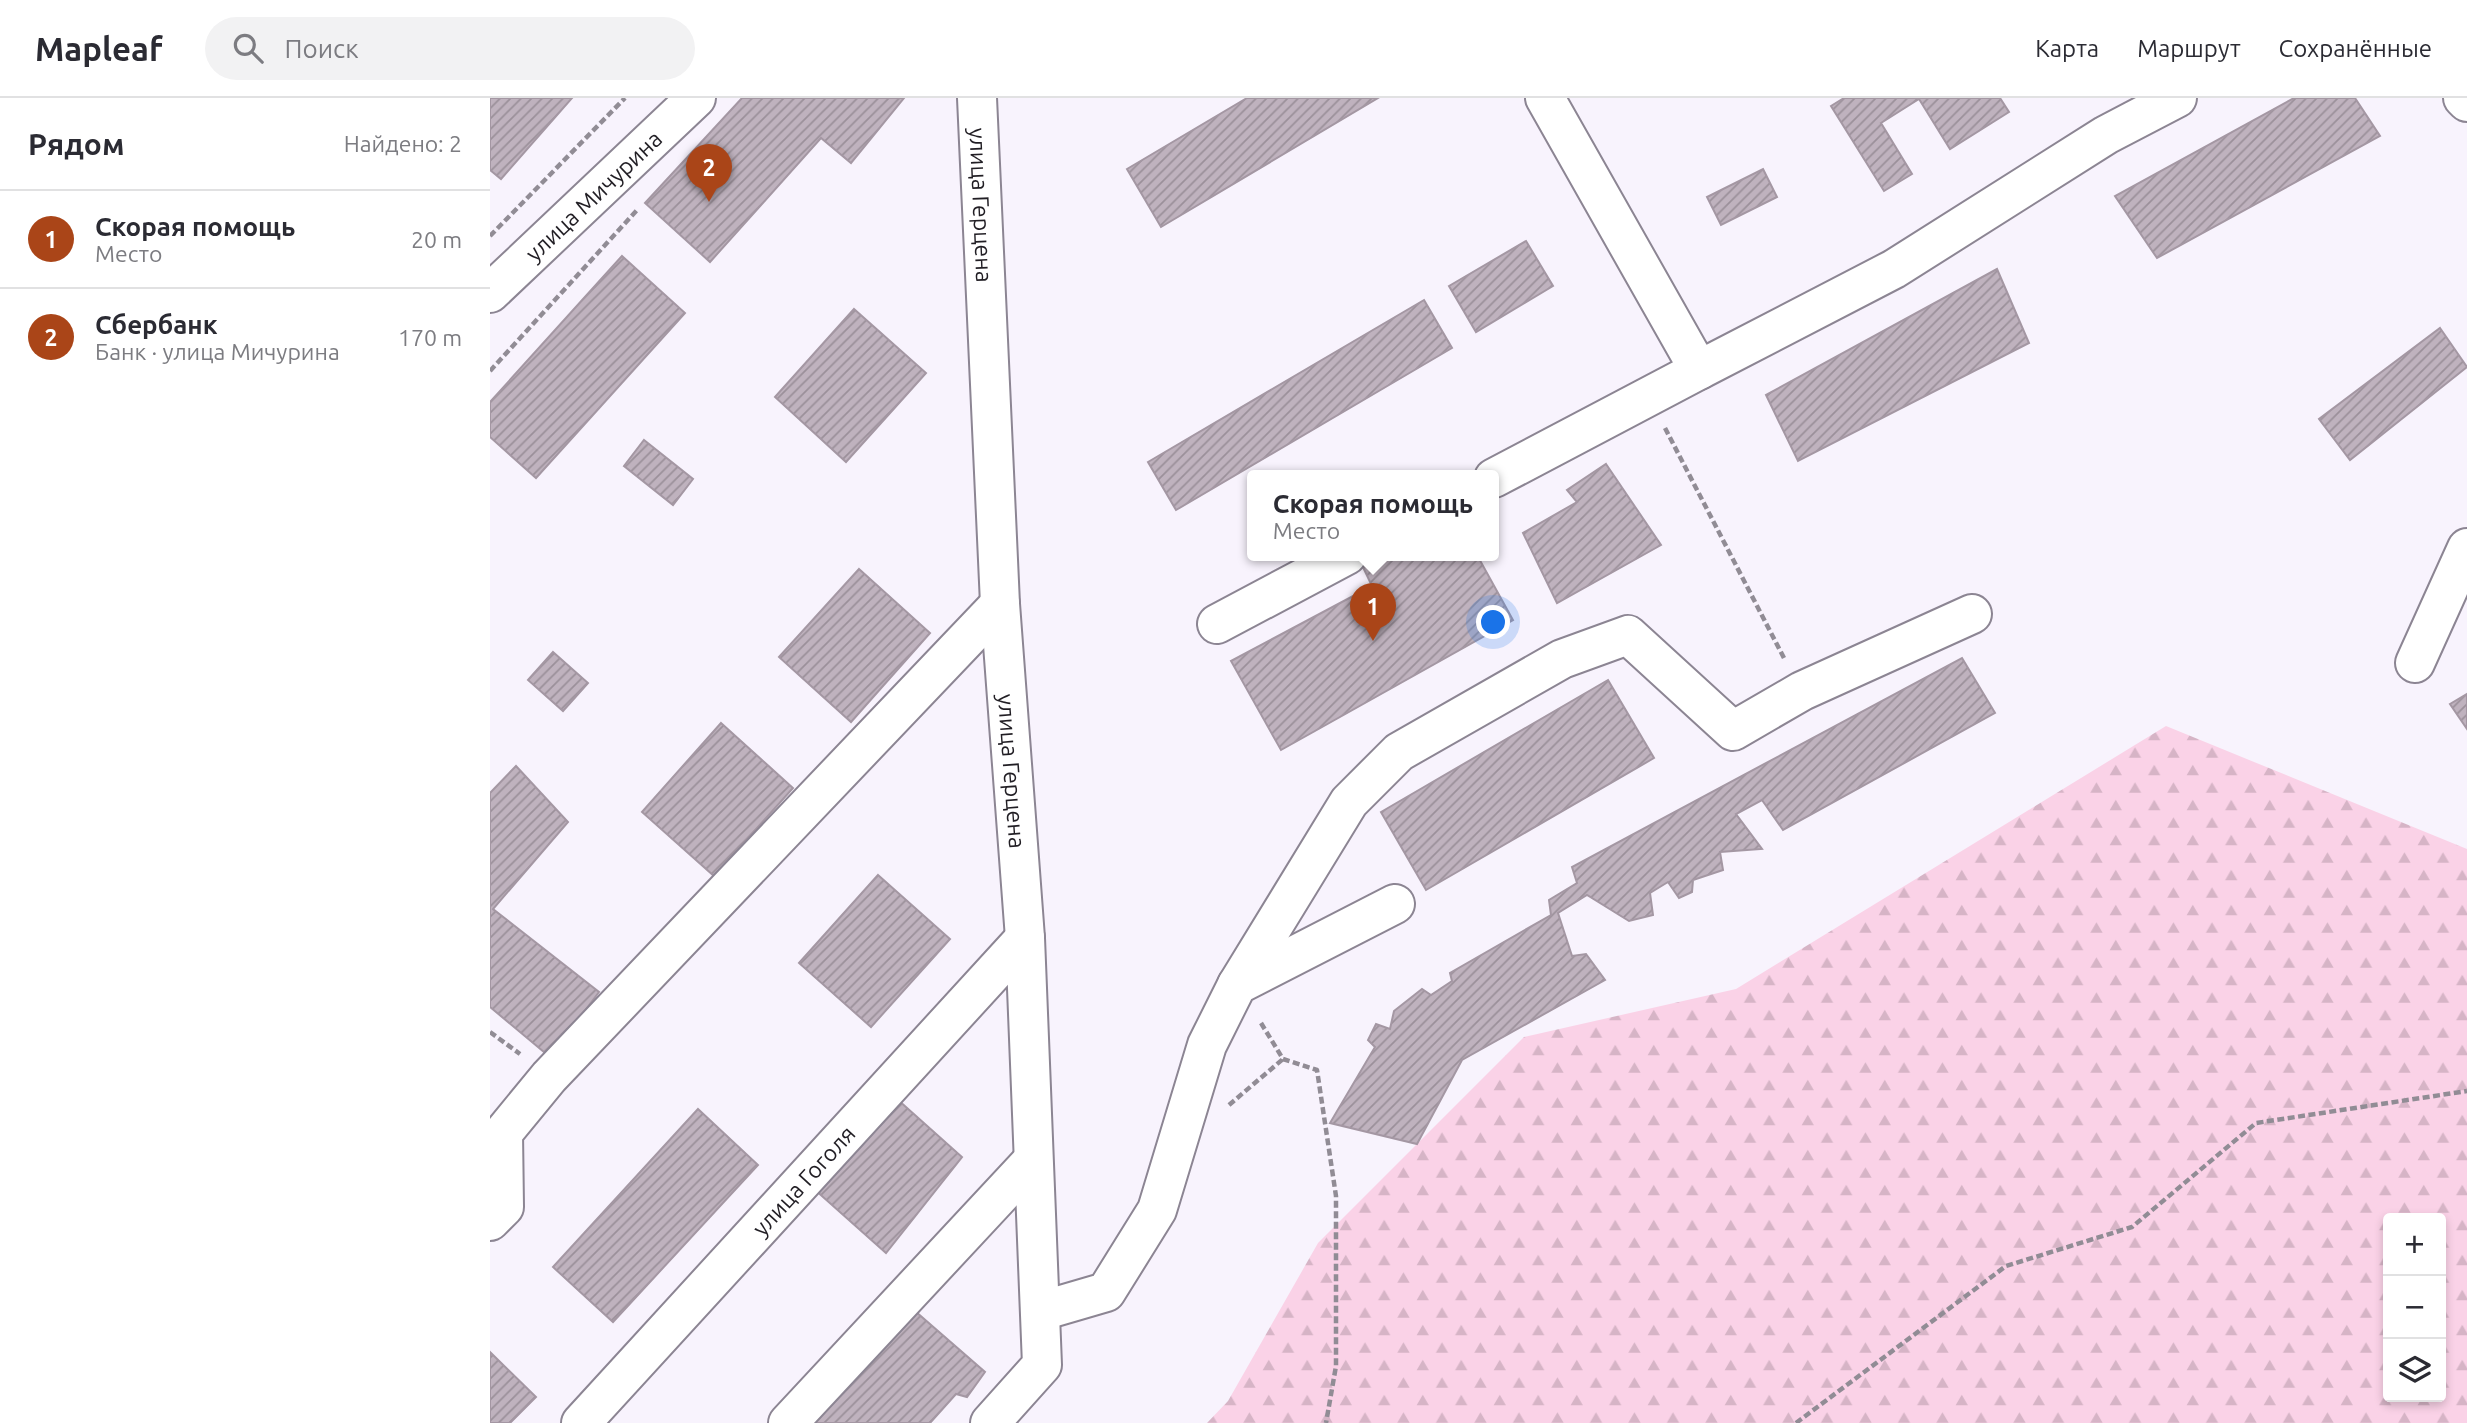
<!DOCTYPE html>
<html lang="ru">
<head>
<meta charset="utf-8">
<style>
  :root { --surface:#fff; --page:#f2f2f3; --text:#2b2b33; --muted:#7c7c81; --line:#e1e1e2; --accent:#aa4518 }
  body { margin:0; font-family:Ubuntu,sans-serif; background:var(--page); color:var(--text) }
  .controls { position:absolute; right:21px; bottom:21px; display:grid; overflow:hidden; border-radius:7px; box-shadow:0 4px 10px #0003 }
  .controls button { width:63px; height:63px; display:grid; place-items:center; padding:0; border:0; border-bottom:2px solid var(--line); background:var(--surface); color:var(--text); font:35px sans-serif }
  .you { position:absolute; left:1004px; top:525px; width:24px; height:24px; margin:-18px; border:5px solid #fff; border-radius:50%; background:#1a73e8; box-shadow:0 0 0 10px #1a73e833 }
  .badge { display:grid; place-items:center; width:46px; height:46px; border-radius:50%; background:var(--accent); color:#fff; font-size:23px; font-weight:700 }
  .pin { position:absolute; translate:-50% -58px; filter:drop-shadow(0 2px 4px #0008) }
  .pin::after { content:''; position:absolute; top:37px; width:24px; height:21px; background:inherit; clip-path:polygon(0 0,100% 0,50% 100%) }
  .popup { position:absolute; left:757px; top:372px; width:252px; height:91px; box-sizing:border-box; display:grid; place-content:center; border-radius:7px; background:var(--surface); filter:drop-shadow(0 2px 5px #0005); font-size:23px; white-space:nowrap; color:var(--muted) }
  .popup b { font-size:26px; color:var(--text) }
  .popup::after { content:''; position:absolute; left:50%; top:100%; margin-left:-14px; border:14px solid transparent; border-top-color:var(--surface) }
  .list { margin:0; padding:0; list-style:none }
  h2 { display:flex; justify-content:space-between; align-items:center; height:91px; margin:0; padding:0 28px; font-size:30px }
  h2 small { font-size:23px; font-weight:400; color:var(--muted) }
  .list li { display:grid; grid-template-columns:46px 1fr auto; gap:21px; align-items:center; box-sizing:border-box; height:98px; padding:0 28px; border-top:2px solid var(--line) }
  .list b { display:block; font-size:26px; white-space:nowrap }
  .list p { margin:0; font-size:23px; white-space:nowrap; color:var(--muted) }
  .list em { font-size:23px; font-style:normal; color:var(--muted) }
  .icon { flex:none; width:38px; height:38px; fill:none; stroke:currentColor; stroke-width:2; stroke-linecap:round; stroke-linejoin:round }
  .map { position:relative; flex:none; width:1977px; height:1325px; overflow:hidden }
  header { display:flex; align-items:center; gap:42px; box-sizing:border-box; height:98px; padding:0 35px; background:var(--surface); border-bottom:2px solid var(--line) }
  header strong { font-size:33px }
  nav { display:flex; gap:38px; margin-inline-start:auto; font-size:24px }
  .search { width:490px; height:63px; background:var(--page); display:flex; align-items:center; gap:18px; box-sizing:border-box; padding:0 24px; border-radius:38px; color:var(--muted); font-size:26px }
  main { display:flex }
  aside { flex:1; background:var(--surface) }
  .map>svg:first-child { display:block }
</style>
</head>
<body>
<header>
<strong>Mapleaf</strong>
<div class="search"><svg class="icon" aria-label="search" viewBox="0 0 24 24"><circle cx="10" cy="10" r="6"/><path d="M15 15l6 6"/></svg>Поиск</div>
<nav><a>Карта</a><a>Маршрут</a><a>Сохранённые</a></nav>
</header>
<main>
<aside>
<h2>Рядом<small>Найдено: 2</small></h2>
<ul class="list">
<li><span class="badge">1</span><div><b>Скорая помощь</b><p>Место</p></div><em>20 m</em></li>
<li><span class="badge">2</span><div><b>Сбербанк</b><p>Банк · улица Мичурина</p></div><em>170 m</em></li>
</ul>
</aside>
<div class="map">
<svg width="1977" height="1325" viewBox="0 0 1977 1325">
  <defs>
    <pattern id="forest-firs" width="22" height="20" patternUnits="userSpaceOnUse" patternTransform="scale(1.75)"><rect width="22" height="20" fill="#fad2e7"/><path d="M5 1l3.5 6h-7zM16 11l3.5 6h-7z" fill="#d6b4c6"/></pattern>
    <pattern id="building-hatch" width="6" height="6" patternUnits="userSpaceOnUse" patternTransform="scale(1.75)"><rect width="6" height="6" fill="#bfb2be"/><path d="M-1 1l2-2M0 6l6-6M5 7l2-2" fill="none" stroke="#9b909a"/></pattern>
  </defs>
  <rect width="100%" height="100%" fill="#f8f3fd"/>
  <!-- forest -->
  <path fill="url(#forest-firs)" fill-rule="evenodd" d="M1676 628 1977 751V1325H717L738 1303 828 1145 1034 939 1246 891ZM1898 1120H1951V1299H1898Z"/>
  <!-- building -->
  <g fill="url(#building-hatch)" stroke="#a497a3" stroke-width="2">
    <path d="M0 0H82L11 81 0 72Z"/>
    <path d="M252 0H414L361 65 331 40 220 164 155 105Z"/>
    <path d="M757 0H888L671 129 637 71Z"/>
    <path d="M1354 0H1510L1519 14 1460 51 1429 1 1391 25 1422 76 1394 93 1341 8Z"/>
    <path d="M1804 0H1865L1890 38 1667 160 1625 98Z"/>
    <path d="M1273 71 1287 99 1231 127 1217 99Z"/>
    <path d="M1036 143 1063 188 986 234 959 188Z"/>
    <path d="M132 158 195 215 46 380 0 339V304Z"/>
    <path d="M1507 171 1539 245 1308 363 1276 297Z"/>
    <path d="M934 202 962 250 686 412 658 364Z"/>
    <path d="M364 211 436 275 356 364 285 299Z"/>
    <path d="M1950 230 1977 269 1860 362 1829 321Z"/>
    <path d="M154 342 203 381 183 407 134 368Z"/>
    <path d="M1116 366 1171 447 1067 505 1033 435 1087 404 1077 392Z"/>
    <path d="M881 457H987L1023 522 791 652 741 563 882 488 870 463Z"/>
    <path d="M369 471 440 535 361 624 289 559Z"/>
    <path d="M63 554 98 585 73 613 38 582Z"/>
    <path d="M1472 560 1505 615 1293 732 1272 702 1246 716 1272 751 1230 754 1233 772 1203 782 1202 794 1189 800 1178 784 1160 795 1163 817 1139 823 1097 797 1068 815 1082 858 1096 856 1115 882 972 962 927 1046 840 1025 885 949 878 942 886 926 900 931 904 913 932 891 941 897 962 883 960 875 1061 817 1059 802 1087 785 1082 769Z"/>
    <path d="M1118 582 1164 660 936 792 891 714Z"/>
    <path d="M1977 596V631L1960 606Z"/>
    <path d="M231 625 303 690 224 778 152 714Z"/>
    <path d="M26 668 78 724 3 811 109 894 60 959 0 909V695Z"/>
    <path d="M388 777 460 841 381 929 309 865Z"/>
    <path d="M407 1001 472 1059 396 1155 324 1091Z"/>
    <path d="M208 1011 268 1067 123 1224 63 1169Z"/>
    <path d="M425 1213 495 1274 477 1299 466 1296 440 1325H324Z"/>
    <path d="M0 1254 46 1299 20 1325H0Z"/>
  </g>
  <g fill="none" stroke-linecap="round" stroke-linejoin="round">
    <defs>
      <g id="minor">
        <path id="s1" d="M487 0 510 506 535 840 552 1267 500 1325"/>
        <path d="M1055 0 1209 272 1404 171 1616 37 1687 0"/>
        <path d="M1973 0 1977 4"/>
        <path id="s2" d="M0 195 206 0"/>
        <path d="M1004 380 1209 272"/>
        <path d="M727 526 857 457"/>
        <path d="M1925 565 1977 450"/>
        <path d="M747 887 859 704 909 654 1072 561 1138 537 1243 633 1312 593 1482 516"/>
        <path d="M0 1123 14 1109 13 1035 59 979 510 506"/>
        <path d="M551 1213 616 1194 667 1112 717 947 747 887 905 806"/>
        <path id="s3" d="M91 1325 535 840"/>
        <path d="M298 1325 542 1063"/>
      </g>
    </defs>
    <!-- minor casing -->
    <use href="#minor" stroke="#8c8593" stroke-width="42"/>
    <!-- path -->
    <g stroke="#918c95" stroke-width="4.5" stroke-dasharray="7 3.5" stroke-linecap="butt">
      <path d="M0 138 135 0"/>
      <path d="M0 273 148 111"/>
      <path d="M1175 330 1295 562"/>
      <path d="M771 925 793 961 827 972 846 1098V1268L836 1325"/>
      <path d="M0 934 30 956"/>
      <path d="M739 1007 793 961"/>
      <path d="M1306 1325 1516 1168 1642 1129 1766 1025 1977 993"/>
    </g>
    <!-- minor -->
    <use href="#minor" stroke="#fff" stroke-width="38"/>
  </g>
  <g text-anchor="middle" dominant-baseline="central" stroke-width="5" stroke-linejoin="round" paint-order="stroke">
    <!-- street labels -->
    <g font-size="23" fill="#211e24" stroke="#fff">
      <text stroke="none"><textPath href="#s2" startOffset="142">улица Мичурина</textPath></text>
      <text stroke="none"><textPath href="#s1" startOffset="107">улица Герцена</textPath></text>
      <text stroke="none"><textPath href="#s1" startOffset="674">улица Герцена</textPath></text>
      <text stroke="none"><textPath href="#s3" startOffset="329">улица Гоголя</textPath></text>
    </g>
  </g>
</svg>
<div class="controls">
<button>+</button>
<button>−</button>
<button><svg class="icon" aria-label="layers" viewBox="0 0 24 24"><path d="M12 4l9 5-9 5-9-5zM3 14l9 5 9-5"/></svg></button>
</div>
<div class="you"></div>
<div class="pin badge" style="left:883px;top:543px">1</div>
<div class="popup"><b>Скорая помощь</b>Место</div>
<div class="pin badge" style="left:219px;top:104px">2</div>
</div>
</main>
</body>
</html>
